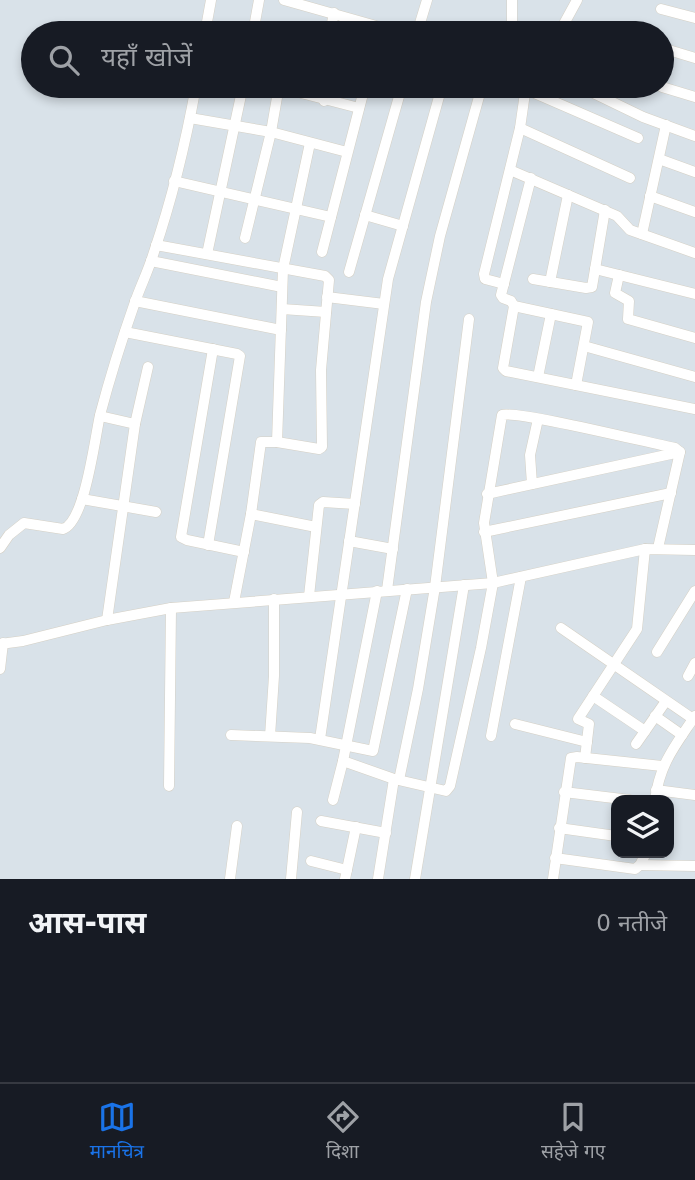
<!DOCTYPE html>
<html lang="hi">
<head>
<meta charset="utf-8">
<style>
  :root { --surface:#171b24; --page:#20242c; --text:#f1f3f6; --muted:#9ea1a6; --line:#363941; --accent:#1a73e8 }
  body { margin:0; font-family:"DejaVu Sans","Noto Sans Devanagari",sans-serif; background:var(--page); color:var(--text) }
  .controls { position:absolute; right:21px; bottom:21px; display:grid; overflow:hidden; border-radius:14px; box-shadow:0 4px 10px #0003 }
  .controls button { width:63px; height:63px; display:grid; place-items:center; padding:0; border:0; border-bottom:2px solid var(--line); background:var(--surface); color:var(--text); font:35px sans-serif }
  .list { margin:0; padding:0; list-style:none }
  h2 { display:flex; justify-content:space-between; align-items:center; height:91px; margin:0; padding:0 28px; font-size:30px }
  h2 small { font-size:23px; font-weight:400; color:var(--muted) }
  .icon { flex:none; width:38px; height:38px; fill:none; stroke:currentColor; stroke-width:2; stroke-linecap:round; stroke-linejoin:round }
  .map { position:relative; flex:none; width:695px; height:879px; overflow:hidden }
  .search { position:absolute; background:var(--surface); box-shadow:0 4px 10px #0003; left:21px; right:21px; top:21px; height:77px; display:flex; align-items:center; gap:18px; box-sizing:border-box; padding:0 24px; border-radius:38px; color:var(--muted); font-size:26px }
  .sheet { height:203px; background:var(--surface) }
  nav { display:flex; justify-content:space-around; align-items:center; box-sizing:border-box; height:98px; border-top:2px solid var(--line); background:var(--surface); font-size:19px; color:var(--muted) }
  nav a { display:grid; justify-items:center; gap:4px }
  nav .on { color:var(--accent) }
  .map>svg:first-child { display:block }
</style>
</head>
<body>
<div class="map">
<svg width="695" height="879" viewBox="0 0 695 879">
  <rect width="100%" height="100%" fill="#d9e2e9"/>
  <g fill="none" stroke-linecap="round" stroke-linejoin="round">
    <defs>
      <g id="minor">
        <path d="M284 0 401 33"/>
        <path d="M512 0V33"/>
        <path d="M661 9 695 18"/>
        <path d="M205 33 211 0"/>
        <path d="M253 33 259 0"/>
        <path d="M330 33 334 13"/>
        <path d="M417 33 427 0"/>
        <path d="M559 33 577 0"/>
        <path d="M662 48 695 58"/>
        <path d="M579 86 643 117 695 136"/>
        <path d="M278 87 359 108"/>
        <path d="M662 87 695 97"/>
        <path d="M525 89 638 138"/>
        <path d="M324 101 326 86"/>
        <path d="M190 118 271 132 347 152"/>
        <path d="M520 128 630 178"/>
        <path d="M659 159 695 172"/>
        <path d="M510 170 617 216 630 230 695 253"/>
        <path d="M531 178 501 295 503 298 511 301 514 306 503 368 506 371 695 409"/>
        <path d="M174 181 331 217"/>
        <path d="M650 196 695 212"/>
        <path d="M365 215 403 226"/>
        <path d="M642 234 666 125"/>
        <path d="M245 238 271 132 279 86"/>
        <path d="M156 245 325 276 329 280 321 370 322 447 319 449 277 442"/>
        <path d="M322 252 365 86"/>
        <path d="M207 254 243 86"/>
        <path d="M151 261 282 287"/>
        <path d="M595 269 695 294"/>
        <path d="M349 272 402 86"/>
        <path d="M619 275 615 293 629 301 628 319 695 338"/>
        <path d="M533 279 586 288 592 287 605 210"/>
        <path d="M550 282 568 195"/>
        <path d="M504 284 485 279 484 274 520 128 526 86"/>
        <path d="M327 297 384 304"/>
        <path d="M135 301 281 330"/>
        <path d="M514 306 588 322 576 385"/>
        <path d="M282 309 326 312"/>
        <path d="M125 332 237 354 240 356 208 545"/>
        <path d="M584 346 695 377"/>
        <path d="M213 349 181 537 187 540 244 552"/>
        <path d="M538 377 551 314"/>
        <path d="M100 416 135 424 107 620"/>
        <path d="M135 424 148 367"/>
        <path d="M532 484 530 455 538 419"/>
        <path d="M487 494 680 452 658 548"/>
        <path d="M82 499 156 512"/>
        <path d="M251 514 316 527"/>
        <path d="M484 532 671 493"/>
        <path d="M349 541 393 549"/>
        <path d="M0 548 9 535 24 523 63 529C85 522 95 437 100 415 110 377 122 339 135 302 141 285 149 269 154 252 172 199 186 141 196 86"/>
        <path d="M387 590 426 302 440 236 482 86"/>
        <path d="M377 591 343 761 394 779 446 791 450 786 481 648 493 583 484 523 502 415C517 410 649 443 675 448L680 452"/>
        <path d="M309 596 319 505 323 502 355 504"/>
        <path d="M234 602 251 514 261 442H277L283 269 310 143"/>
        <path d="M561 628 693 719"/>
        <path d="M0 644 23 641 107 620 171 608 493 583 645 549 695 550"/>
        <path d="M657 652 695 591"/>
        <path d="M0 669 3 643"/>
        <path d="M688 676 695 663"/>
        <path d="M593 696 645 731"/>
        <path d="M655 716 682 735"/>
        <path d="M515 724 587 742"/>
        <path d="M231 735 310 738 373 751 407 589"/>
        <path d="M270 736 274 676V599"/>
        <path d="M491 736 521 577"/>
        <path d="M320 739 388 279 442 86"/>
        <path d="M636 744 666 701"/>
        <path d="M585 758 589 724 578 719 637 629 645 549"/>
        <path d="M399 780 418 689 435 587 469 319"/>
        <path d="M169 786 171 608"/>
        <path d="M656 790 695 795"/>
        <path d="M564 792 630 800"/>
        <path d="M333 800 343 761"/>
        <path d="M655 800C660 763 675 746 695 716"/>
        <path d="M321 821 386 833"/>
        <path d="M559 828 616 836"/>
        <path d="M555 858 635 869 640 865 646 853"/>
        <path d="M311 861 347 870"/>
        <path d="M640 865 695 866"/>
        <path d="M230 879 237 826"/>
        <path d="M291 879 297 812"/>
        <path d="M345 879 356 827"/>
        <path d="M378 879 394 779"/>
        <path d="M415 879 464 585"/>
        <path d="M553 879 571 758 577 757 662 766"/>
      </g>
    </defs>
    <!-- minor casing -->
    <use href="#minor" stroke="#d5d0c5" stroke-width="11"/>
    <!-- minor -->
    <use href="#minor" stroke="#fff" stroke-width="10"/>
  </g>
</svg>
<div class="controls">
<button><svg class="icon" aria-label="layers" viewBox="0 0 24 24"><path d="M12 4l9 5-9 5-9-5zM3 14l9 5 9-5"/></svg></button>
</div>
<div class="search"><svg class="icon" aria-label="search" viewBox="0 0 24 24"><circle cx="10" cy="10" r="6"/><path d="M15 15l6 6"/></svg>यहाँ खोजें</div>
</div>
<section class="sheet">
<h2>आस-पास<small>0 नतीजे</small></h2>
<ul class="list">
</ul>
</section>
<nav>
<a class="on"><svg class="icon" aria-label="map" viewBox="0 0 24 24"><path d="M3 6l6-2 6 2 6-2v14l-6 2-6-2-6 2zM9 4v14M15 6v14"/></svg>मानचित्र</a>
<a><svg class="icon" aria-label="directions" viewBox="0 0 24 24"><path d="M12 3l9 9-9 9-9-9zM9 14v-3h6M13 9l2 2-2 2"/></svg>दिशा</a>
<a><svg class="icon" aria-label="saved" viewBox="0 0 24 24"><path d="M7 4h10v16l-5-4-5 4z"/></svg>सहेजे गए</a>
</nav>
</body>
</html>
